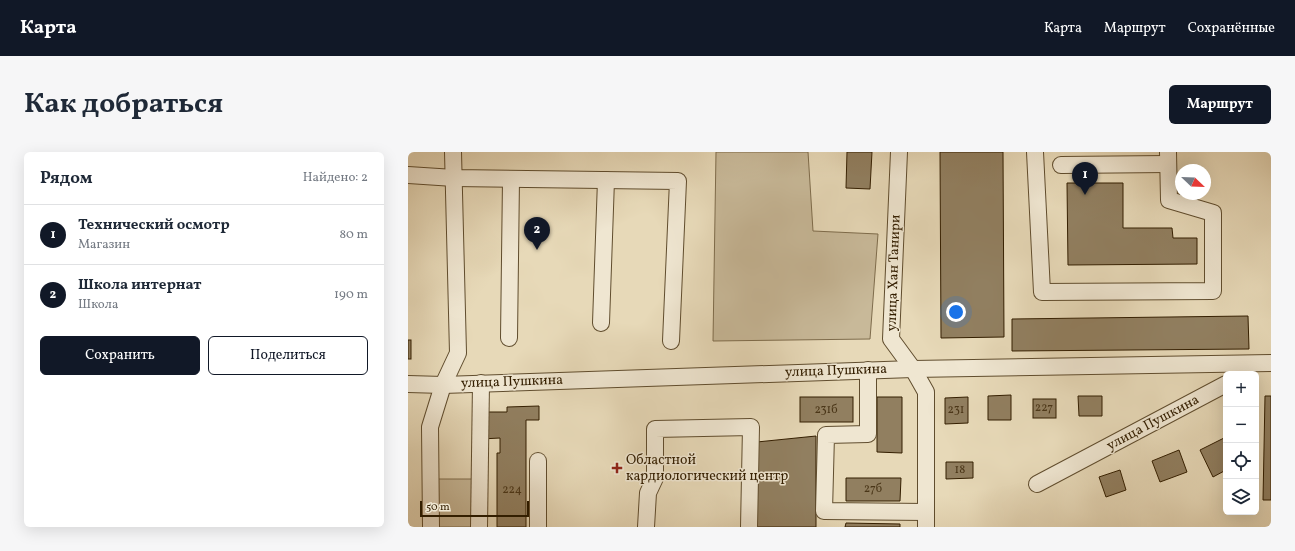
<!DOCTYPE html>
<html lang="ru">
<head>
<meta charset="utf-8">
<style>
  :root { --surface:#fff; --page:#f6f6f7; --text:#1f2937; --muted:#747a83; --line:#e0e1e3; --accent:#111827 }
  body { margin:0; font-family:Vollkorn,serif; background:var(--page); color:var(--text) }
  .controls { position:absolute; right:12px; bottom:12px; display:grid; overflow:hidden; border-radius:6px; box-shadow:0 4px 16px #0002 }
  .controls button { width:36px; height:36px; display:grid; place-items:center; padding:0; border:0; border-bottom:1px solid var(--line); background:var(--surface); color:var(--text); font:20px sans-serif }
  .compass { position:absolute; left:767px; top:12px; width:36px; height:36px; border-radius:50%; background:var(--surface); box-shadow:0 4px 16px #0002; rotate:113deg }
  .scale { position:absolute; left:12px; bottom:10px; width:109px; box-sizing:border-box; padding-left:4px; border:2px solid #331e00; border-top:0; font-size:11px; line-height:14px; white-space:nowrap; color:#331e00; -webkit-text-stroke:3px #efe6d1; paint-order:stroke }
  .you { position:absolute; left:548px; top:160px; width:14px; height:14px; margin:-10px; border:3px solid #fff; border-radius:50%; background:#1a73e8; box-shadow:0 0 0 6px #1a73e833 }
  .badge { display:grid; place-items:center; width:26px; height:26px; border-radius:50%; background:var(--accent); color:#fff; font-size:13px; font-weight:700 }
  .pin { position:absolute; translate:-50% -33px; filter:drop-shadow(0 1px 2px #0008) }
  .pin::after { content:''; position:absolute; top:21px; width:14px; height:12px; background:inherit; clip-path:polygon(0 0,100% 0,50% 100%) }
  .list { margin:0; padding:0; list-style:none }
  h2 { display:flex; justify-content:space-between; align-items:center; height:52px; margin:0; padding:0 16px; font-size:17px }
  h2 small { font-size:13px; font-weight:400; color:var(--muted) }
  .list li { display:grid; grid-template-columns:26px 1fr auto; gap:12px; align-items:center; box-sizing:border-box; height:60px; padding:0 16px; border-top:1px solid var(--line) }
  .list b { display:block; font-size:15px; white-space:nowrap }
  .list p { margin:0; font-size:13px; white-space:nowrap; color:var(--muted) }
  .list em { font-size:13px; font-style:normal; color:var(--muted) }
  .actions { display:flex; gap:8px; padding:12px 16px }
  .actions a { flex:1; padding:9px 0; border:1px solid var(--accent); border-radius:6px; text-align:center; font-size:14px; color:var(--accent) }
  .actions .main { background:var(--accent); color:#fff }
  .icon { flex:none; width:22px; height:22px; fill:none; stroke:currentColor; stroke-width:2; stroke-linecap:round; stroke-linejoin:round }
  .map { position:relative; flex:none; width:863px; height:375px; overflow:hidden; border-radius:6px }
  header { display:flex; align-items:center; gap:24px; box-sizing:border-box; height:56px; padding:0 20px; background:var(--accent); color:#fff }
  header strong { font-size:19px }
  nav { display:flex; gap:22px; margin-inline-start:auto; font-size:14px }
  .intro { display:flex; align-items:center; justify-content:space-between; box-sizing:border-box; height:96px; padding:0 24px }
  h1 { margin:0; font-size:28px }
  .button { padding:10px 18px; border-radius:6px; background:var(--accent); color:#fff; font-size:14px; font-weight:700 }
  main { display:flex; gap:24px; padding:0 24px }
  aside { flex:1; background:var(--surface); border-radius:6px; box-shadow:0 4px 16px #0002 }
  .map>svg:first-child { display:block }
</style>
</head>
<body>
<header>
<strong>Карта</strong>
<nav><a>Карта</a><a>Маршрут</a><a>Сохранённые</a></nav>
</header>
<div class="intro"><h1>Как добраться</h1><a class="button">Маршрут</a></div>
<main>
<aside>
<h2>Рядом<small>Найдено: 2</small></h2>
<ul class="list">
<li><span class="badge">1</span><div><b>Технический осмотр</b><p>Магазин</p></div><em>80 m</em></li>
<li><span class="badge">2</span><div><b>Школа интернат</b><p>Школа</p></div><em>190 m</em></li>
</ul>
<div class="actions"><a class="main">Сохранить</a><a>Поделиться</a></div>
</aside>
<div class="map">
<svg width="863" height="375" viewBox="0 0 863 375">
  <rect width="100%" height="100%" fill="#e7d9b8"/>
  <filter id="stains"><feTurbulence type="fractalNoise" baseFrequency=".005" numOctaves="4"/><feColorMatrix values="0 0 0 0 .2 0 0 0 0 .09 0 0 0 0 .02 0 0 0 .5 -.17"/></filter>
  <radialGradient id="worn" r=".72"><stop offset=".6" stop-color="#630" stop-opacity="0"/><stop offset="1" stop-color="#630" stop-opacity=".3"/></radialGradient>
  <!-- green -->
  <g fill="#c8b999" stroke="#7e6c4c">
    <path d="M308 0H400L405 79 470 82 462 187 305 189Z"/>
    <path d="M29 327H65V375H30Z"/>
  </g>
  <!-- building -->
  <g fill="#917f60" stroke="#331e00">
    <path d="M439 0H464L462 37 438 36Z"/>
    <path d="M532 0H595L596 185 533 186Z"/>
    <path d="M659 31H715V76H764L765 86H789V112L660 113Z"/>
    <path d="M840 164 841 197 604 199V167Z"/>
    <rect x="0" y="188" width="3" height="19"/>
    <path d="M603 243V268H580V244Z"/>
    <path d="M670 244H694V264H671Z"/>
    <path d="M857 244H863V348H855Z"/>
    <rect x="392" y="245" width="53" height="25"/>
    <path d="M469 245H494V301L469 300Z"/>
    <path d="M560 245V271L537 272V246Z"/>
    <rect x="625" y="247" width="23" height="19"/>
    <path d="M131 254V268H118V375H89V301H92V286L73 287V260H99V255Z"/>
    <path d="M408 284V375H348L349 290Z"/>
    <path d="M818 285V318L805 325 792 298Z"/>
    <path d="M771 298 779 320 752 330 744 309Z"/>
    <path d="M538 310H565V326L538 327Z"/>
    <path d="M712 318 718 338 698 345 691 325Z"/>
    <path d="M438 326H493L492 349H438Z"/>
    <path d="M438 371 492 372V375H437Z"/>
  </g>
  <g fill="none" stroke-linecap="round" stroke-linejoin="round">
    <defs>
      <g id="minor">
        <path d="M491 0 483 187 505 217 518 240V375"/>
        <path d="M627 0 634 140 805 139V61L761 48 760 0"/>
        <path d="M653 13 760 12"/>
        <path d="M0 23 46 26 270 29 263 189"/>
        <path d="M193 171 198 28"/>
        <path d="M101 186 103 27"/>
        <path d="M460 218V282L418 283 416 359 518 360"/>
        <path d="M0 232 35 233 505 217 863 211"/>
        <path d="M629 332 818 232"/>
        <path d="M23 375 22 275 35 233 50 201 45 0"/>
        <path d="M71 375 73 231"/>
        <path d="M130 375V309"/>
        <path d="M238 375 240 341 247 326V277L343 275 341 375"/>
      </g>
    </defs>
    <!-- minor casing -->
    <use href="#minor" stroke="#604d2e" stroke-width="18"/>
    <!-- minor -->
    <use href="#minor" stroke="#efe6d1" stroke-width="16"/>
  </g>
  <!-- markers -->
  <path fill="#8f2418" stroke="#efe6d1" stroke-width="1.5" d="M207 310h4v4h4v4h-4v4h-4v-4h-4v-4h4z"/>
  <g text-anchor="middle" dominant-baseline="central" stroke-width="3" stroke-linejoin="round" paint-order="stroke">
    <!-- number labels -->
    <g font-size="12" fill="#4a3618">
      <text x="636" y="256">227</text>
      <text x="418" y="258">231б</text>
      <text x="548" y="258">231</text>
      <text x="552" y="318">18</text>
      <text x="465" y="337">27б</text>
      <text x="104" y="338">224</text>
    </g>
    <!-- street labels -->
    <g font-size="14" fill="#331e00" stroke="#efe6d1">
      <text transform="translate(486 121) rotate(-88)">улица Хан Танири</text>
      <text transform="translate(428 219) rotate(-2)">улица Пушкина</text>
      <text transform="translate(104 230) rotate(-2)">улица Пушкина</text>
      <text transform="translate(745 271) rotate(-28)">улица Пушкина</text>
    </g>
    <!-- poi labels -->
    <g font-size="14" fill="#331e00" stroke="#efe6d1" text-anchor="start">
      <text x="218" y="308">Областной<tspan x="218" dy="16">кардиологический центр</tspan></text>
    </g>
  </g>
  <rect width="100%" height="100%" filter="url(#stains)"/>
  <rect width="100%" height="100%" fill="url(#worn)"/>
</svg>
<div class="controls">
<button>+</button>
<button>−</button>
<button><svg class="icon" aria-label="locate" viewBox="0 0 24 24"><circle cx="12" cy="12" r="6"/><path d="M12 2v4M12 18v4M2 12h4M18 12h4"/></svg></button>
<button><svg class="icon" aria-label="layers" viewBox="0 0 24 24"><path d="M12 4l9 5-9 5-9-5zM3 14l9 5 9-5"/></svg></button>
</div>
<svg class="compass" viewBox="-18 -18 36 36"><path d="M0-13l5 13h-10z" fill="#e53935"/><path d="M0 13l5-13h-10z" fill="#747a83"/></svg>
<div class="scale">50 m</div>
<div class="you"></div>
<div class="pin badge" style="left:677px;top:43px">1</div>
<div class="pin badge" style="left:129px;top:98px">2</div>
</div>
</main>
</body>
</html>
